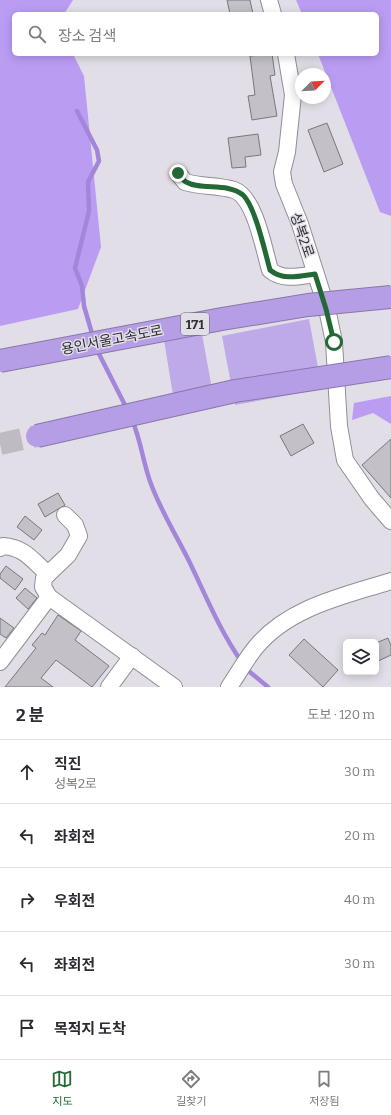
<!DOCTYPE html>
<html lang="ko">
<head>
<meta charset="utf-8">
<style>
  :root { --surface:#fff; --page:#f2f2f3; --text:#2b2b33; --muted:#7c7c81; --line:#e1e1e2; --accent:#226935 }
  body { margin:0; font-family:Bitter,"Noto Sans KR",serif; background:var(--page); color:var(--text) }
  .controls { position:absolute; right:12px; bottom:12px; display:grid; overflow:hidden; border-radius:6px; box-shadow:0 2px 10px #0003 }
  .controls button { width:36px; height:36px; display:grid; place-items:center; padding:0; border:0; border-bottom:1px solid var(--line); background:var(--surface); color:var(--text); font:20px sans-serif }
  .compass { position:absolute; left:295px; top:68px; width:36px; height:36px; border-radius:50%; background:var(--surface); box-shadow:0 2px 10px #0003; rotate:66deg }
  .stop { position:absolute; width:12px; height:12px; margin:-9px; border:3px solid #226935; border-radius:50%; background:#fff }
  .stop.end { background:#226935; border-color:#fff; box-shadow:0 1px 4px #0008 }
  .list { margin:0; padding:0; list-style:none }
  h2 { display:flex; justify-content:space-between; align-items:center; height:52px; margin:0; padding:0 16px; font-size:17px }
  h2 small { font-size:13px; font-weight:400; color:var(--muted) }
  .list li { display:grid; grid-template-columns:26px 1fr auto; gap:12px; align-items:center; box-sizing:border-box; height:64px; padding:0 16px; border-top:1px solid var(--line) }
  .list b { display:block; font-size:15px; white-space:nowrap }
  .list p { margin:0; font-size:13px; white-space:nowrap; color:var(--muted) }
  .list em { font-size:13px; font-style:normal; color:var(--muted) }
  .icon { flex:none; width:22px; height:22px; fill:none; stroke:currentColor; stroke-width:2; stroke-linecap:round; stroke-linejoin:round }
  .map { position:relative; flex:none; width:391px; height:687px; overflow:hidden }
  .search { position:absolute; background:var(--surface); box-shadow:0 2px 10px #0003; left:12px; right:12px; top:12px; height:44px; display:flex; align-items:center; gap:10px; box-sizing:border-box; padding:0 14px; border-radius:6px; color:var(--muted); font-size:15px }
  .sheet { height:372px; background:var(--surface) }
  nav { display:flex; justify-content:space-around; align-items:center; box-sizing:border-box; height:56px; border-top:1px solid var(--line); background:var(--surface); font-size:11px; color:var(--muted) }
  nav a { display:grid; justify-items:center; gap:2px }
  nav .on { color:var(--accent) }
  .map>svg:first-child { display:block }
</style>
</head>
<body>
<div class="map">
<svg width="391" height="687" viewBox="0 0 391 687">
  <rect width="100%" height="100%" fill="#e1dee7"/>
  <!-- green -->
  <g fill="#beaae9">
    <path d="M309 319 322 389 235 405 222 336Z"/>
    <path d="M202 334 212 389 173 395 164 340Z"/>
  </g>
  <!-- forest -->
  <g fill="#ba9df3">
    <path d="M0 0H73L64 14H14V54H73L84 76 101 247 78 309 0 326Z"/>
    <path d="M296 0H391V216L380 212 318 54H377V14H302Z"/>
    <path d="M391 396V424L373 413 352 420 354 403Z"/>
  </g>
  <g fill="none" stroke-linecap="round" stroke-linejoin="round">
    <!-- stream -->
    <g stroke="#a386d9" stroke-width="4.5">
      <path d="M77 111 97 150 99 161 88 182 89 211 75 268 82 286 84 306 93 337"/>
      <path d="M96 348 127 409"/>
      <path d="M132 420C141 440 143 463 151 484 161 511 176 535 189 561 206 596 219 629 241 661"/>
      <path d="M245 668 268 687"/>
    </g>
  </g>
  <!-- building -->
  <g fill="#c3c0c8" stroke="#79777e">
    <path d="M227 0H250L253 14H230Z"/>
    <path d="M272 54 275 75 270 76 277 116 252 120 248 96 255 95 250 56Z"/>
    <path d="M327 123 343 164 324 172 308 130Z"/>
    <path d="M258 134 261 155 245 157 246 167 232 168 228 138Z"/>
    <path d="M303 424 314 443 291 456 280 436Z"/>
    <path d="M391 439V498L362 465Z"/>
    <path d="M58 493 65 505 45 517 38 504Z"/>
    <path d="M25 516 42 530 34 540 17 527Z"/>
    <path d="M6 566 23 579 15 590 0 578V574Z"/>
    <path d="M25 588 37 598 28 609 16 598Z"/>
    <path d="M58 615 81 631 75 640 109 666 92 687 56 660 41 678 53 687H5L36 648 32 645 42 633 45 635Z"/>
    <path d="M0 618 14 628 6 638 0 634Z"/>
    <path d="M388 638 391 646V655L376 662V643Z"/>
    <path d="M304 639 338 670 323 687 289 655Z"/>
  </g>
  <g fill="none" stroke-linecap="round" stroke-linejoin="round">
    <!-- highway-tunnel -->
    <path stroke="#bebbc3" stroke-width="22" stroke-dasharray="22 11" stroke-linecap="butt" d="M0 444 37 436"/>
    <defs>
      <g id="street">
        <path d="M269 0 273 14"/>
        <path d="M286 54 293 95 287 152 282 172 284 184 300 224 327 309 334 342 339 426 345 460 372 499 391 521"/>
        <path d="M178 173 185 182C201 187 218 185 234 190 255 197 264 250 270 270 283 281 300 276 315 274"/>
        <path d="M0 548 3 546C24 547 32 560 48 574"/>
        <path d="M49 597 43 587 44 578 68 555 79 536 75 525 65 515"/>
        <path d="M0 662 49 597 174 687"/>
        <path d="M109 687 132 656"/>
        <path d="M229 687C238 674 246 659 256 647 289 607 344 596 391 581"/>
      </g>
    </defs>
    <!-- street casing -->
    <use href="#street" stroke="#918e96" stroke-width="18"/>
    <!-- street -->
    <use href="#street" stroke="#fff" stroke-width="16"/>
    <defs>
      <g id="highway-bridge">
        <path d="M0 361 222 319 308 305 391 297"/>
        <path d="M37 436 235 391 391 367"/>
      </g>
    </defs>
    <!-- highway-bridge casing -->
    <use href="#highway-bridge" stroke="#8777a8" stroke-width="24" stroke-linecap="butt"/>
    <!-- highway-bridge -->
    <use href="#highway-bridge" stroke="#b69ee7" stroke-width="22"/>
  </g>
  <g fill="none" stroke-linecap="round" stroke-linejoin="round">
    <!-- route -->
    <path stroke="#226935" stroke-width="5" d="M178 173C180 176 183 180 186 182 202 191 227 182 243 195 255 206 265 252 270 270 283 281 300 276 315 274L326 309 334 342"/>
  </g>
  <g text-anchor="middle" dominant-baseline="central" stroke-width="3" stroke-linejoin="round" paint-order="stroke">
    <!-- shield labels -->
    <rect fill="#e1dee7" stroke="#656468" stroke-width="1" x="181" y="313" width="28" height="22" rx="3"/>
    <g font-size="13" font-weight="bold" fill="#302f32">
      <text x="195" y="324">171</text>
    </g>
    <!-- street labels -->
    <g font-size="14" fill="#302f32" stroke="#e1dee7">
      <text transform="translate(302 235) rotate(71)">성복2로</text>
      <text transform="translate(112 340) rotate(-11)">용인서울고속도로</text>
    </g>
  </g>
</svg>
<div class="controls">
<button><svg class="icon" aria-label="layers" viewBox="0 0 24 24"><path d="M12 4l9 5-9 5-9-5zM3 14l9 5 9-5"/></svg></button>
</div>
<svg class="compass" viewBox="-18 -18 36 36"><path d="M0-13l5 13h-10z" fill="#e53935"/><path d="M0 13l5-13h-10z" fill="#7c7c81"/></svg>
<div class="stop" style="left:334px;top:342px"></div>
<div class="stop end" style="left:178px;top:173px"></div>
<div class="search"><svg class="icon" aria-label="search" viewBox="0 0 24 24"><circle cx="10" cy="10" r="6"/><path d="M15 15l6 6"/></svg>장소 검색</div>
</div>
<section class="sheet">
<h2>2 분<small>도보 · 120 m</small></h2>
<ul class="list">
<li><svg class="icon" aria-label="ahead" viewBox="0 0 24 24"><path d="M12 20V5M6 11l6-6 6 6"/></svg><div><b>직진</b><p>성복2로</p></div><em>30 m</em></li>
<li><svg class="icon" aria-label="left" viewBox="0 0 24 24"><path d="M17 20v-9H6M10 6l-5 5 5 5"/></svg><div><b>좌회전</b></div><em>20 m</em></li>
<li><svg class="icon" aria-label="right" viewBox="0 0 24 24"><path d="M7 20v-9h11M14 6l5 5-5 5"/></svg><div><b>우회전</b></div><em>40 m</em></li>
<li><svg class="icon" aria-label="left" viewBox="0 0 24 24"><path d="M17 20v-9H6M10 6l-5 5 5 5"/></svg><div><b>좌회전</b></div><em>30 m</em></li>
<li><svg class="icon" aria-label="arrive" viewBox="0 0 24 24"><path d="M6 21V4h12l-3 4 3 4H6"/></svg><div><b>목적지 도착</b></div></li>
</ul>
</section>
<nav>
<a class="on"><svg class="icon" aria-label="map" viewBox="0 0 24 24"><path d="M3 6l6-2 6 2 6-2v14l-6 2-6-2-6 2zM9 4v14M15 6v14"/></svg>지도</a>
<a><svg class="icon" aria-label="directions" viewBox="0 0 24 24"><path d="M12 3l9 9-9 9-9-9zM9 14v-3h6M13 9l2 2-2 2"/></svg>길찾기</a>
<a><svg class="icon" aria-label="saved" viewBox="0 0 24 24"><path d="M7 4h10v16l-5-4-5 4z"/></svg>저장됨</a>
</nav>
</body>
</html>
